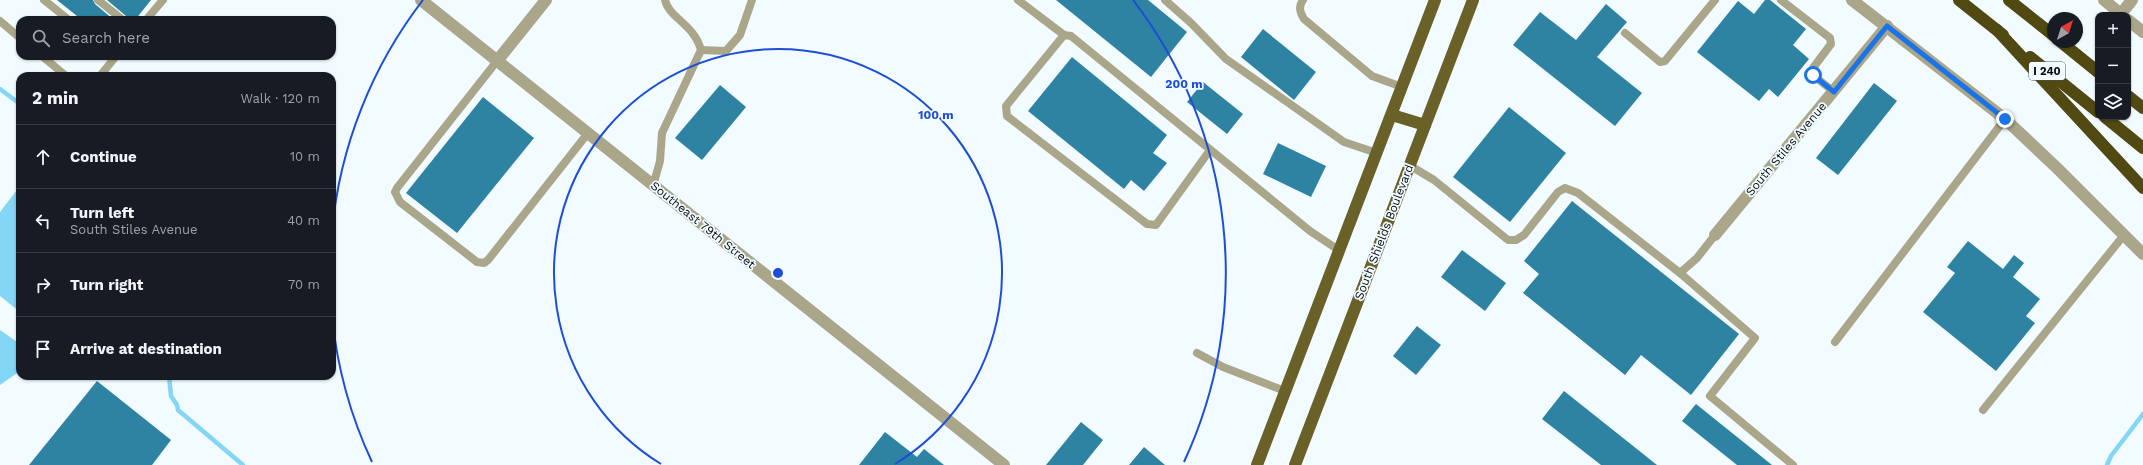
<!DOCTYPE html>
<html lang="en">
<head>
<meta charset="utf-8">
<style>
  :root { --surface:#171b24; --page:#242831; --text:#f1f3f6; --muted:#9ea1a6; --line:#363941 }
  body { margin:0; font-family:"Work Sans",sans-serif; background:var(--page); color:var(--text) }
  .controls { position:absolute; right:12px; top:12px; display:grid; overflow:hidden; border-radius:8px; box-shadow:0 1px 3px #0004 }
  .controls button { width:36px; height:36px; display:grid; place-items:center; padding:0; border:0; border-bottom:1px solid var(--line); background:var(--surface); color:var(--text); font:20px sans-serif }
  .compass { position:absolute; left:2047px; top:12px; width:36px; height:36px; border-radius:50%; background:var(--surface); box-shadow:0 1px 3px #0004; rotate:39deg }
  .stop { position:absolute; width:12px; height:12px; margin:-9px; border:3px solid #1a73e8; border-radius:50%; background:#fff }
  .stop.end { background:#1a73e8; border-color:#fff; box-shadow:0 1px 4px #0008 }
  .list { margin:0; padding:0; list-style:none }
  h2 { display:flex; justify-content:space-between; align-items:center; height:52px; margin:0; padding:0 16px; font-size:17px }
  h2 small { font-size:13px; font-weight:400; color:var(--muted) }
  .list li { display:grid; grid-template-columns:26px 1fr auto; gap:12px; align-items:center; box-sizing:border-box; height:64px; padding:0 16px; border-top:1px solid var(--line) }
  .list b { display:block; font-size:15px; white-space:nowrap }
  .list p { margin:0; font-size:13px; white-space:nowrap; color:var(--muted) }
  .list em { font-size:13px; font-style:normal; color:var(--muted) }
  .icon { flex:none; width:22px; height:22px; fill:none; stroke:currentColor; stroke-width:2; stroke-linecap:round; stroke-linejoin:round }
  .map { position:relative; flex:none; width:2143px; height:465px; overflow:hidden }
  .search { position:absolute; background:var(--surface); box-shadow:0 1px 3px #0004; left:16px; top:16px; width:320px; height:44px; display:flex; align-items:center; gap:10px; box-sizing:border-box; padding:0 14px; border-radius:12px; color:var(--muted); font-size:15px }
  .panel { position:absolute; background:var(--surface); box-shadow:0 1px 3px #0004; left:16px; top:72px; width:320px; height:308px; border-radius:12px }
  .map>svg:first-child { display:block }
</style>
</head>
<body>
<div class="map">
<svg width="2143" height="465" viewBox="0 0 2143 465">
  <rect width="100%" height="100%" fill="#f2fbff"/>
  <!-- water -->
  <g fill="#84d6f6">
    <path d="M20 186V312L0 296V212Z"/>
    <path d="M0 330 20 344V371L0 385Z"/>
  </g>
  <g fill="none" stroke-linecap="round" stroke-linejoin="round">
    <!-- stream -->
    <g stroke="#84d6f6" stroke-width="4.5">
      <path d="M0 89 20 104"/>
      <path d="M169 376 171 396 177 405 178 410 243 465"/>
      <path d="M2107 465 2111 456 2143 414"/>
    </g>
  </g>
  <!-- building -->
  <g fill="#2d83a1">
    <path d="M57 0H93L95 4 114 20H82Z"/>
    <path d="M107 0H151L135 20H128L126 16Z"/>
    <path d="M1056 0H1148L1187 32 1151 77Z"/>
    <path d="M1765 0H1770L1806 29 1793 45 1809 59 1778 97 1769 89 1759 101 1697 52 1738 1 1754 14Z"/>
    <path d="M1606 4 1627 22 1597 57 1642 93 1615 126 1513 45 1540 12 1576 40Z"/>
    <path d="M1263 29 1316 72 1294 100 1241 57Z"/>
    <path d="M1072 57 1167 135 1153 153 1167 163 1144 191 1131 180 1124 189 1028 111Z"/>
    <path d="M1203 82 1243 114 1227 134 1187 102Z"/>
    <path d="M1874 83 1897 101 1838 175 1816 158Z"/>
    <path d="M720 85 746 107 702 160 675 138Z"/>
    <path d="M483 97 534 138 457 233 406 193Z"/>
    <path d="M1509 107 1566 153 1510 222 1453 177Z"/>
    <path d="M1278 143 1326 166 1311 197 1263 174Z"/>
    <path d="M1572 201 1739 334 1691 395 1641 355 1625 375 1523 293 1539 274 1524 261Z"/>
    <path d="M1968 241 2003 269 2014 255 2024 263 2013 277 2040 299 2026 316 2035 323 1996 371 1923 312 1955 273 1947 267Z"/>
    <path d="M1462 250 1506 283 1485 311 1441 277Z"/>
    <path d="M1417 326 1441 345 1416 375 1393 356Z"/>
    <path d="M97 381 171 440 152 465H29Z"/>
    <path d="M1564 391 1657 465H1601L1542 419Z"/>
    <path d="M1696 404 1772 465H1737L1682 421Z"/>
    <path d="M1081 422 1103 440 1083 465H1046Z"/>
    <path d="M885 432 917 457 924 449 944 465H859Z"/>
    <path d="M1144 447 1165 465H1129Z"/>
  </g>
  <g fill="none" stroke-linecap="round" stroke-linejoin="round">
    <!-- service -->
    <g stroke="#aaa689" stroke-width="8">
      <path d="M44 0 69 20"/>
      <path d="M98 0 123 20"/>
      <path d="M1018 0 1064 35"/>
      <path d="M1165 0 1191 23 1226 59 1344 142 1377 153"/>
      <path d="M1303 0C1298 7 1300 12 1304 19L1372 76 1402 87"/>
      <path d="M1781 0 1830 38 1831 44 1813 68V75L1834 92"/>
      <path d="M146 20 163 0"/>
      <path d="M0 21 20 38"/>
      <path d="M1625 33 1660 62 1665 61 1715 0"/>
      <path d="M701 50 726 51 740 35 752 0"/>
      <path d="M42 56 66 76"/>
      <path d="M497 61 397 188 395 192 400 202 477 262 484 263 488 260 588 133"/>
      <path d="M100 76 116 56"/>
      <path d="M1210 150 1156 225 1147 224 1007 116 1006 106 1064 35 1071 36 1310 231 1340 251"/>
      <path d="M1409 165 1434 180 1508 240H1516L1524 235 1558 192 1565 188 1578 193 1680 273 1697 258 1715 235"/>
      <path d="M653 186 660 161 662 133 701 50C694 24 669 18 665 0"/>
      <path d="M1680 273 1755 338 1710 396 1793 465"/>
      <path d="M1835 342 2005 119"/>
      <path d="M1197 353 1223 367 1285 391"/>
      <path d="M1983 410 2124 235"/>
    </g>
    <!-- minor -->
    <path stroke="#aaa689" stroke-width="12" d="M1715 235 1887 26"/>
    <!-- tertiary -->
    <g stroke="#aaa689" stroke-width="12">
      <path d="M421 0 1004 465"/>
      <path d="M1852 0 2005 119 2057 168 2143 254"/>
      <path d="M2104 0 2122 15"/>
      <path d="M2121 14 2132 0"/>
      <path d="M2128 20 2143 32"/>
      <path d="M497 61 546 0"/>
    </g>
    <!-- primary -->
    <g stroke="#696128" stroke-width="12">
      <path d="M1392 115 1425 125"/>
      <path d="M1257 465 1435 0"/>
      <path d="M1295 465 1473 0"/>
    </g>
    <!-- motorway -->
    <g stroke="#514912" stroke-width="12">
      <path d="M1959 0 2003 35"/>
      <path d="M2009 0 2053 35"/>
      <path d="M1997 30 2143 188"/>
      <path d="M2061 42 2098 72"/>
      <path d="M2030 57 2098 112"/>
      <path d="M2128 96 2143 108"/>
      <path d="M2105 117 2143 148"/>
    </g>
  </g>
  <g fill="none" stroke-linecap="round" stroke-linejoin="round">
    <!-- route -->
    <path stroke="#1a73e8" stroke-width="5" d="M1813 75 1834 92 1887 26 2005 119"/>
  </g>
  <!-- distance rings -->
  <g fill="none" stroke="#1d4ed8" stroke-width="2">
    <path d="M661 464A224 224 0 1 1 895 464"/>
    <path d="M372 462A448 448 0 0 1 332 316M332 230A448 448 0 0 1 423 0M1133 0A448 448 0 0 1 1184 462"/>
  </g>
  <g text-anchor="middle" dominant-baseline="central" stroke-width="3.5" stroke-linejoin="round" paint-order="stroke">
    <!-- shield labels -->
    <rect fill="#f2fbff" stroke="#4d5458" stroke-width="1" x="2029" y="62" width="36" height="18" rx="3"/>
    <g font-size="11" font-weight="bold" fill="#060d10">
      <text x="2047" y="71">I 240</text>
    </g>
    <!-- street labels -->
    <g font-size="12" fill="#060d10" stroke="#f2fbff">
      <text transform="translate(1786 149) rotate(-50)">South Stiles Avenue</text>
      <text transform="translate(703 225) rotate(39)">Southeast 79th Street</text>
      <text transform="translate(1384 232) rotate(-69)">South Shields Boulevard</text>
    </g>
  </g>
  <circle cx="778" cy="273" r="6" fill="#1d4ed8" stroke="#f2fbff" stroke-width="2"/>
  <g font-size="12" text-anchor="middle" font-weight="bold" fill="#1d4ed8" stroke="#f2fbff" stroke-width="3.5" stroke-linejoin="round" paint-order="stroke">
    <text x="1184" y="88">200 m</text>
    <text x="936" y="119">100 m</text>
  </g>
</svg>
<div class="controls">
<button>+</button>
<button>−</button>
<button><svg class="icon" aria-label="layers" viewBox="0 0 24 24"><path d="M12 4l9 5-9 5-9-5zM3 14l9 5 9-5"/></svg></button>
</div>
<svg class="compass" viewBox="-18 -18 36 36"><path d="M0-13l5 13h-10z" fill="#e53935"/><path d="M0 13l5-13h-10z" fill="#9ea1a6"/></svg>
<div class="stop" style="left:1813px;top:75px"></div>
<div class="stop end" style="left:2005px;top:119px"></div>
<div class="search"><svg class="icon" aria-label="search" viewBox="0 0 24 24"><circle cx="10" cy="10" r="6"/><path d="M15 15l6 6"/></svg>Search here</div>
<section class="panel">
<h2>2 min<small>Walk · 120 m</small></h2>
<ul class="list">
<li><svg class="icon" aria-label="ahead" viewBox="0 0 24 24"><path d="M12 20V5M6 11l6-6 6 6"/></svg><div><b>Continue</b></div><em>10 m</em></li>
<li><svg class="icon" aria-label="left" viewBox="0 0 24 24"><path d="M17 20v-9H6M10 6l-5 5 5 5"/></svg><div><b>Turn left</b><p>South Stiles Avenue</p></div><em>40 m</em></li>
<li><svg class="icon" aria-label="right" viewBox="0 0 24 24"><path d="M7 20v-9h11M14 6l5 5-5 5"/></svg><div><b>Turn right</b></div><em>70 m</em></li>
<li><svg class="icon" aria-label="arrive" viewBox="0 0 24 24"><path d="M6 21V4h12l-3 4 3 4H6"/></svg><div><b>Arrive at destination</b></div></li>
</ul>
</section>
</div>
</body>
</html>
